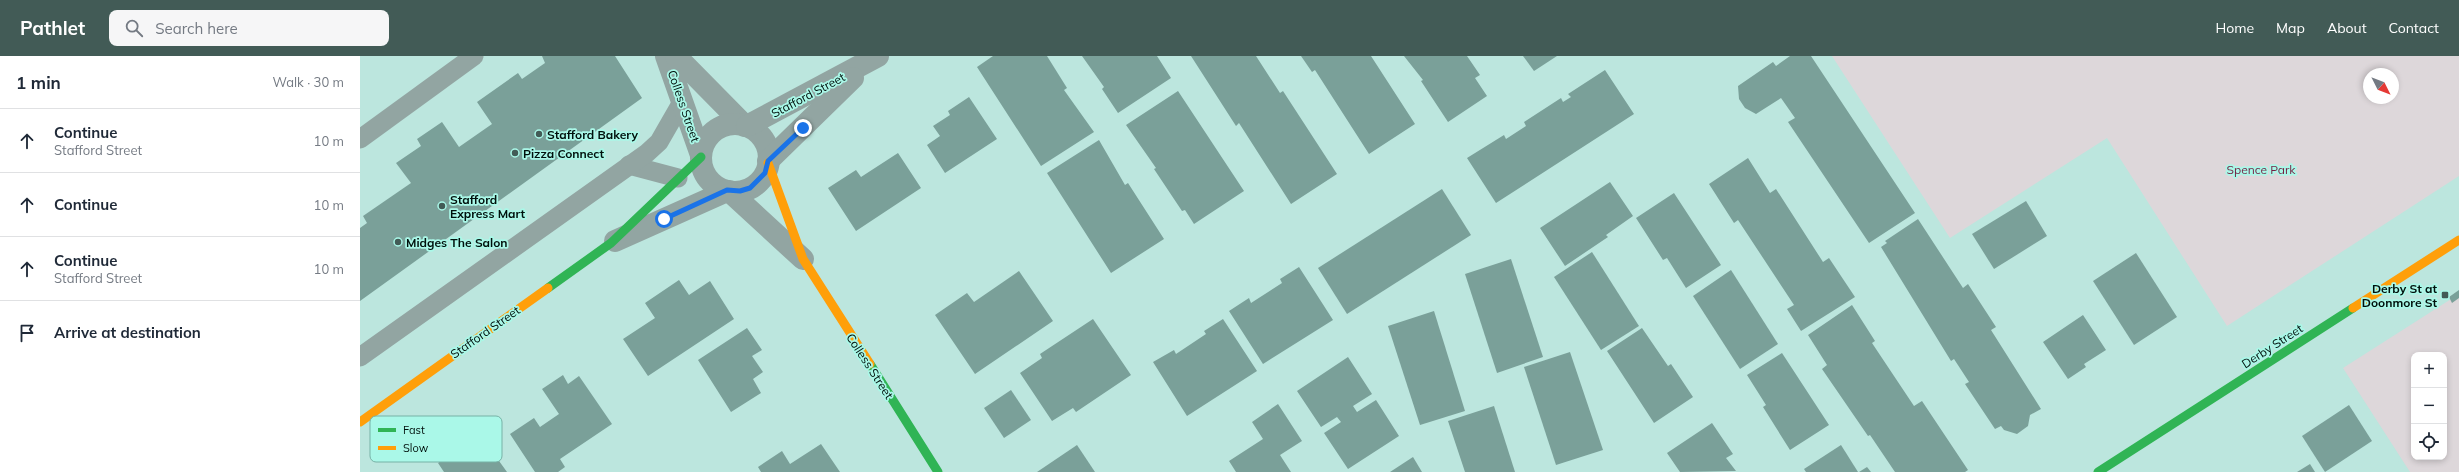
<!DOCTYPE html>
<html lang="en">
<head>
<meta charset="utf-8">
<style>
  :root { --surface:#fff; --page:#f6f6f7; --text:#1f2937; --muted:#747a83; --line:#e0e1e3; --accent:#425b56 }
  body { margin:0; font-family:Mulish,sans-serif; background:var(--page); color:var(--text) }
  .controls { position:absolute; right:12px; bottom:12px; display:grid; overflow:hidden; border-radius:8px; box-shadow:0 2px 6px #0003 }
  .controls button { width:36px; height:36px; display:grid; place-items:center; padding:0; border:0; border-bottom:1px solid var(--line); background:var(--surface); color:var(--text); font:20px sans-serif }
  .compass { position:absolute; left:2003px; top:12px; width:36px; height:36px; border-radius:50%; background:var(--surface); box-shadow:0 2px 6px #0003; rotate:132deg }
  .stop { position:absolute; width:12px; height:12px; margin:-9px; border:3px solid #1a73e8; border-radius:50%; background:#fff }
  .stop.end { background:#1a73e8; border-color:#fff; box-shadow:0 1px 4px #0008 }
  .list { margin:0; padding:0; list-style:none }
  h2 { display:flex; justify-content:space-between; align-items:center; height:52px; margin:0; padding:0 16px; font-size:17px }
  h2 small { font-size:13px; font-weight:400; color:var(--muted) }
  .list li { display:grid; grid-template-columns:26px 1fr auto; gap:12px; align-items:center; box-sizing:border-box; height:64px; padding:0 16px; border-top:1px solid var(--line) }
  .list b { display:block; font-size:15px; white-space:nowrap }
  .list p { margin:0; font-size:13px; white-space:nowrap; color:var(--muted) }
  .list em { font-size:13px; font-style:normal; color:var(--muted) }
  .icon { flex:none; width:22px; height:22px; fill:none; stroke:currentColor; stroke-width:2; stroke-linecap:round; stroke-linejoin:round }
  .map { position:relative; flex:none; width:2099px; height:416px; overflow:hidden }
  header { display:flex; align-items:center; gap:24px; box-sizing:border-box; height:56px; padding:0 20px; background:var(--accent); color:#fff }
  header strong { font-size:19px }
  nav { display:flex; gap:22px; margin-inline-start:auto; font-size:14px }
  .search { width:280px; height:36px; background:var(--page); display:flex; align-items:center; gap:10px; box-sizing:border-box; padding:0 14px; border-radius:8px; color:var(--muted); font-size:15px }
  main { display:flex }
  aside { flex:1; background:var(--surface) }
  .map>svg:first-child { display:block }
</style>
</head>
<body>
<header>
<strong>Pathlet</strong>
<div class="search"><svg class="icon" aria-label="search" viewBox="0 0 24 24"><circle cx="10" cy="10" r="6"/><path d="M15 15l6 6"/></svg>Search here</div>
<nav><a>Home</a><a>Map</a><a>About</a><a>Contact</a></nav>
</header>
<main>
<aside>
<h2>1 min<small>Walk · 30 m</small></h2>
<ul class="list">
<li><svg class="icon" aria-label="ahead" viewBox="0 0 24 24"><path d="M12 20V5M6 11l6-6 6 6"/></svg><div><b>Continue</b><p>Stafford Street</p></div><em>10 m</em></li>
<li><svg class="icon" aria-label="ahead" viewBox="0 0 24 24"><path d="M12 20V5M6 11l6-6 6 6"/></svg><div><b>Continue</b></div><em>10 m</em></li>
<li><svg class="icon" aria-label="ahead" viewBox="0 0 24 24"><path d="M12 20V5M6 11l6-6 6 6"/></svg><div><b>Continue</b><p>Stafford Street</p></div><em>10 m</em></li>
<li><svg class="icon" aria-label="arrive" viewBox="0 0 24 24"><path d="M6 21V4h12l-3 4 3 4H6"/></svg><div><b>Arrive at destination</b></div></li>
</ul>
</aside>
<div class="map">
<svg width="2099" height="416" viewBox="0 0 2099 416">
  <rect width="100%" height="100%" fill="#bce6de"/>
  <!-- green -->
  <g fill="#ddd7da" fill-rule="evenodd">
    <path d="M1472 0H2099V120L1867 270 1747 82 1590 182ZM2009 18H2033V42H2009Z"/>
    <path d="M2099 238V416H2050L1983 312ZM2054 299H2084V401H2054Z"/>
  </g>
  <!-- building -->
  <g fill="#7aa099">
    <path d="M182 0H255L282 42 0 245V172L7 167 3 160 51 127 36 107 61 90 57 83 82 66 99 91 132 68 117 46 158 17 162 23 185 7Z"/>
    <path d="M633 0H687L707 32 704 34 734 76 681 110 617 11Z"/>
    <path d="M722 0H797L811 22 758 57 742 33 744 31Z"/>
    <path d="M831 0H896L920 37 923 35 977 118 931 148 879 67 876 70Z"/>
    <path d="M941 0H1011L1055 68 1009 98 955 14 952 16Z"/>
    <path d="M1044 0H1107L1120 19 1115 22 1127 40 1088 66 1061 25 1063 24Z"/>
    <path d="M1163 0H1197L1174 15Z"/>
    <path d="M1430 0H1451L1555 157 1509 187 1428 66 1435 62 1421 42 1396 58 1385 52 1379 43 1378 30 1413 6 1416 10Z"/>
    <path d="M1245 14 1274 58 1136 147 1107 102 1144 79 1146 83 1166 70 1164 66 1201 42 1203 46 1211 41 1208 38Z"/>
    <path d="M818 35 884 135 834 168 825 154 822 155 794 113 796 112 766 69Z"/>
    <path d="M609 41 637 83 585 117 567 89 580 80 573 70 590 59 588 55Z"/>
    <path d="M739 84 765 129 768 127 804 183 751 217 687 117Z"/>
    <path d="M538 97 561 132 496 175 468 132 496 114 501 121Z"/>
    <path d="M1388 102 1410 137 1416 133 1463 206 1469 202 1495 241 1441 275 1427 253 1434 249 1378 164 1374 167 1349 128Z"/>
    <path d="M1250 126 1273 160 1246 179 1248 181 1205 210 1180 172Z"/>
    <path d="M1082 133 1111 179 987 258 958 212Z"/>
    <path d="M1314 137 1361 209 1326 232 1307 202 1303 204 1276 162Z"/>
    <path d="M1666 145 1687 180 1634 213 1612 178Z"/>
    <path d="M1558 163 1603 232 1608 228 1636 271 1631 274 1681 353 1670 359 1668 370 1657 378 1644 374 1641 370 1635 373 1605 328 1609 326 1594 303 1591 305 1521 191 1527 187 1525 185Z"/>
    <path d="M1232 196 1279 270 1241 294 1194 221Z"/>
    <path d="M1776 197 1817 261 1774 289 1733 225Z"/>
    <path d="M1151 203 1183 301 1137 317 1105 218Z"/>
    <path d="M939 211 973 264 903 308 869 255 889 242 891 247 922 227 920 223Z"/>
    <path d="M1371 214 1418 288 1380 313 1333 240Z"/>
    <path d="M659 215 693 265 615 318 575 259 607 237 614 246Z"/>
    <path d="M319 224 329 239 350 225 374 263 288 320 263 283 295 262 285 247Z"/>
    <path d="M2099 234V242L2092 247 2089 241Z"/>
    <path d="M1492 249 1515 285 1512 287 1554 350 1562 345 1608 414 1605 416H1535L1510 379 1508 380 1462 313 1467 309 1448 279Z"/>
    <path d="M1074 255 1105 355 1060 369 1028 270Z"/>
    <path d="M1723 259 1746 294 1724 308 1726 311 1708 323 1683 286Z"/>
    <path d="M733 263 771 319 716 356 713 352 692 365 660 317 682 302 680 298Z"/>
    <path d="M863 263 897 315 827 360 793 306 814 294 816 298 846 278 844 275Z"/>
    <path d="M387 272 402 294 392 300 403 316 393 323 401 337 371 356 338 304Z"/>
    <path d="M1282 272 1308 310 1311 308 1333 341 1294 367 1247 295Z"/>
    <path d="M1210 296 1243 394 1196 409 1164 311Z"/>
    <path d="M1422 297 1469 369 1430 394 1403 351 1406 349 1387 319Z"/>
    <path d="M988 301 1012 338 993 350 997 356 1016 344 1039 380 988 413 964 377 981 366 977 361 961 371 937 335Z"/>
    <path d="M203 319 208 328 219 320 252 368 200 403 205 411 198 416H175L150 378 174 362 180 371 199 358 182 333Z"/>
    <path d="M651 334 671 364 644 382 624 352Z"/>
    <path d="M918 348 942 385 920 399 931 416H876L869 405 903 383 892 366Z"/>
    <path d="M1989 349 2012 385 1965 416 1942 380Z"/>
    <path d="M1134 350 1155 416H1105L1088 365Z"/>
    <path d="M1352 367 1373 398 1366 402 1376 415 1320 416 1307 397Z"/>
    <path d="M112 383 127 404 134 398 147 416H84L78 407Z"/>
    <path d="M461 388 480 416H401L398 411 422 395 430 408Z"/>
    <path d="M717 389 735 416H677Z"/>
    <path d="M1481 389 1498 416H1446L1444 413Z"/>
    <path d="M1053 401 1062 416H1030Z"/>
    <path d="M1950 408 1955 416H1937Z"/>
    <path d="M1507 411 1511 416H1499Z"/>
  </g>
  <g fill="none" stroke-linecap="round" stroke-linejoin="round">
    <!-- lane -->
    <g stroke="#92a5a2" stroke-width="19">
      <path d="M0 83 114 0"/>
      <path d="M269 109 318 122"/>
      <path d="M0 301 287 97 299 86 322 46"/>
    </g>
    <!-- street -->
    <g stroke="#92a5a2" stroke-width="22">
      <path d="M306 0 341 99"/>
      <path d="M316 0 385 70"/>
      <circle cx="375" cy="102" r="34"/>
      <path d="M387 70 518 0"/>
      <path d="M408 105 493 22"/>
      <path d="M369 135 443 203"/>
      <path d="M255 185 367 135"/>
    </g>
    <!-- fast -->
    <g stroke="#30b455" stroke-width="9">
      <path d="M188 232 251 187 341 101"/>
      <path d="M510 308 578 416"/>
      <path d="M1738 416 1993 252"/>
    </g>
    <!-- slow -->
    <g stroke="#ff9f0a" stroke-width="9">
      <path d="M408 107 443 203 510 308"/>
      <path d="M1993 252 2099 184"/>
      <path d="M0 366 188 232"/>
    </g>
  </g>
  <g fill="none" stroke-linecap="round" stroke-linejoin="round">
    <!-- route -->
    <path stroke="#1a73e8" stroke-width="5" d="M304 163 367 134 380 135 390 132 405 117 408 105 443 72"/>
  </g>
  <!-- markers -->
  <g fill="#425b56" stroke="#aaf8e8" stroke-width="1.5">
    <circle cx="179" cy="78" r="4"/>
    <circle cx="155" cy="97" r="4"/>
    <circle cx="82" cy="150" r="4"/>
    <circle cx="38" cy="186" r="4"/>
    <rect x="2081" y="235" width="8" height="8" rx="2"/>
  </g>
  <g text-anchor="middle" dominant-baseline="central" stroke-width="3.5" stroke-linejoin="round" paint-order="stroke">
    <!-- street labels -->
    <g font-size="12" fill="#00100c" stroke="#aaf8e8">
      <text transform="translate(448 39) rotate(-28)">Stafford Street</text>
      <text transform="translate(324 50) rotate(71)">Colless Street</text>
      <text transform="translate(125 276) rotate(-35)">Stafford Street</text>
      <text transform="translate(1912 290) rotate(-33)">Derby Street</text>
      <text transform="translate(510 310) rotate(57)">Colless Street</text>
    </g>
    <!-- poi labels -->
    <g font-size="12" font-weight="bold" fill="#00100c" stroke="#aaf8e8" text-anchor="start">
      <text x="187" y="78">Stafford Bakery</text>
      <text x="163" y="97">Pizza Connect</text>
      <text x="90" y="143">Stafford<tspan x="90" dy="14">Express Mart</tspan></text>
      <text x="46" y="186">Midges The Salon</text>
      <text x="2077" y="232" text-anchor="end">Derby St at<tspan x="2077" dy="14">Doonmore St</tspan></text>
    </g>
    <!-- park labels -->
    <g font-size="12" fill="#731f41" stroke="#aaf8e8">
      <text x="1901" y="113">Spence Park</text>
    </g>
  </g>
  <!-- legend -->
  <rect x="10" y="360" width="132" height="46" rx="6" fill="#aaf8e8" stroke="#77b2a6" stroke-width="1"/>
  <rect x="18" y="372" width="18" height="4" fill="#30b455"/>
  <rect x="18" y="390" width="18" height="4" fill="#ff9f0a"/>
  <g font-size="11" fill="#00100c">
    <text x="43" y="378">Fast</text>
    <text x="43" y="396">Slow</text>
  </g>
</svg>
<div class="controls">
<button>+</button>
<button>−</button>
<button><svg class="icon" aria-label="locate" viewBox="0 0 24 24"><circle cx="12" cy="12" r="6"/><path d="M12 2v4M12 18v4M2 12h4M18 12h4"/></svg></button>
</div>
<svg class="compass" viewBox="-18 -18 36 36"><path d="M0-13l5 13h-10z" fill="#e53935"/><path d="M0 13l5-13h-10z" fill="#747a83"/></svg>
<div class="stop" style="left:304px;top:163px"></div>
<div class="stop end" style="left:443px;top:72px"></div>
</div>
</main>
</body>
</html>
